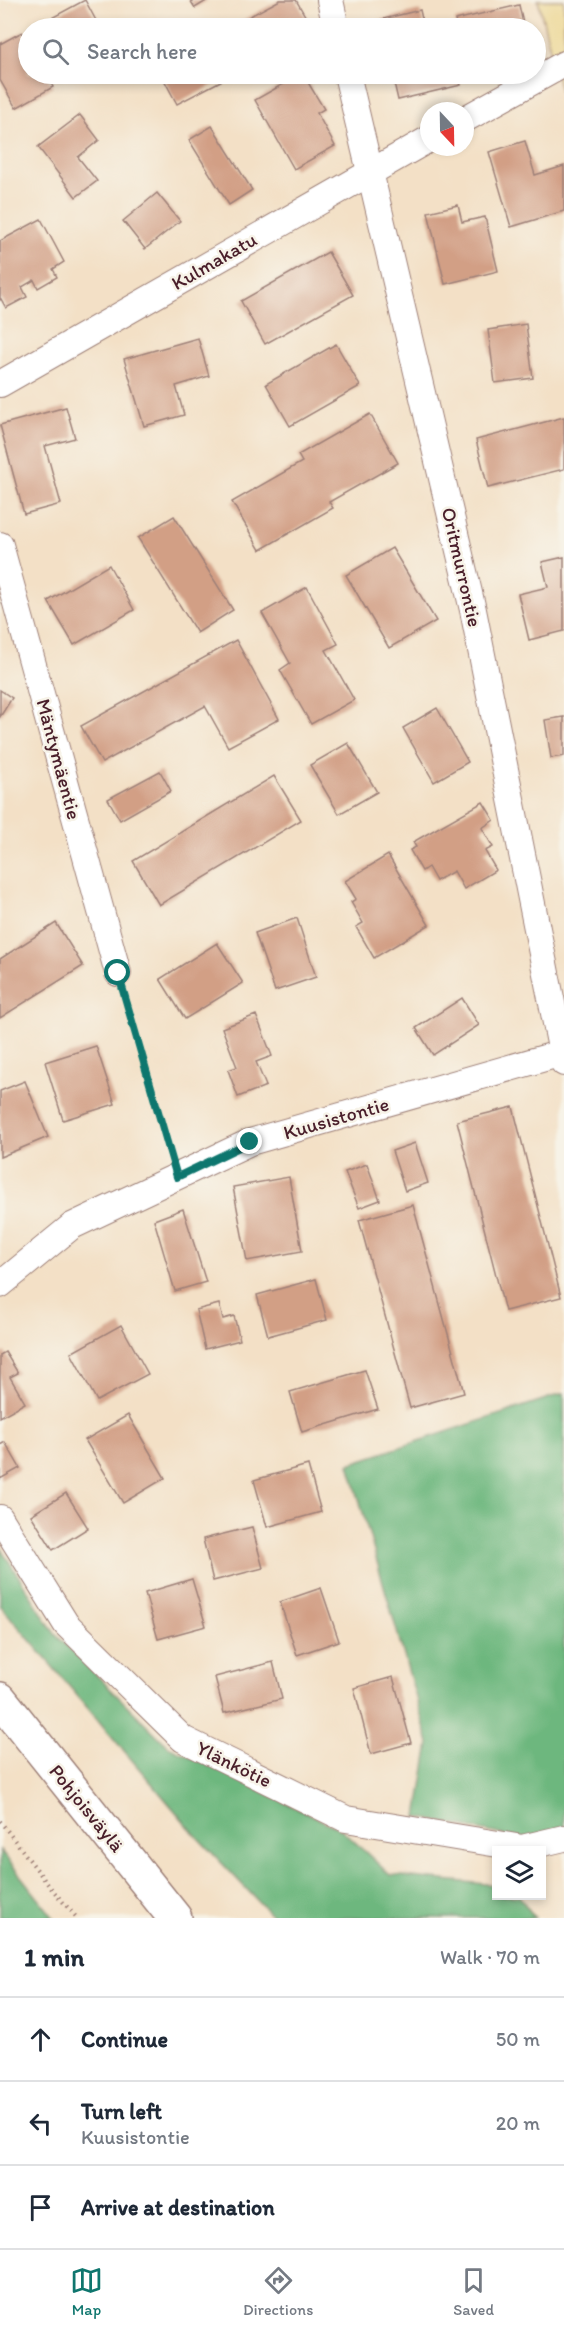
<!DOCTYPE html>
<html lang="en">
<head>
<meta charset="utf-8">
<style>
  :root { --surface:#fff; --page:#f2f2f3; --text:#1f2937; --muted:#747a83; --line:#e0e1e3; --accent:#0f766e }
  body { margin:0; font-family:Itim,sans-serif; background:var(--page); color:var(--text) }
  .controls { position:absolute; right:18px; bottom:18px; display:grid; overflow:hidden; border-radius:0px; box-shadow:0 3px 9px #0003 }
  .controls button { width:54px; height:54px; display:grid; place-items:center; padding:0; border:0; border-bottom:2px solid var(--line); background:var(--surface); color:var(--text); font:30px sans-serif }
  .compass { position:absolute; left:420px; top:102px; width:54px; height:54px; border-radius:50%; background:var(--surface); box-shadow:0 3px 9px #0003; rotate:158deg }
  .stop { position:absolute; width:18px; height:18px; margin:-14px; border:4px solid #0f766e; border-radius:50%; background:#fff }
  .stop.end { background:#0f766e; border-color:#fff; box-shadow:0 2px 6px #0008 }
  .list { margin:0; padding:0; list-style:none }
  h2 { display:flex; justify-content:space-between; align-items:center; height:78px; margin:0; padding:0 24px; font-size:26px }
  h2 small { font-size:20px; font-weight:400; color:var(--muted) }
  .list li { display:grid; grid-template-columns:39px 1fr auto; gap:18px; align-items:center; box-sizing:border-box; height:84px; padding:0 24px; border-top:2px solid var(--line) }
  .list b { display:block; font-size:22px; white-space:nowrap }
  .list p { margin:0; font-size:20px; white-space:nowrap; color:var(--muted) }
  .list em { font-size:20px; font-style:normal; color:var(--muted) }
  .icon { flex:none; width:33px; height:33px; fill:none; stroke:currentColor; stroke-width:2; stroke-linecap:round; stroke-linejoin:round }
  .map { position:relative; flex:none; width:564px; height:1918px; overflow:hidden }
  .search { position:absolute; background:var(--surface); box-shadow:0 3px 9px #0003; left:18px; right:18px; top:18px; height:66px; display:flex; align-items:center; gap:15px; box-sizing:border-box; padding:0 21px; border-radius:33px; color:var(--muted); font-size:22px }
  .sheet { height:330px; background:var(--surface) }
  nav { display:flex; justify-content:space-around; align-items:center; box-sizing:border-box; height:84px; border-top:2px solid var(--line); background:var(--surface); font-size:16px; color:var(--muted) }
  nav a { display:grid; justify-items:center; gap:3px }
  nav .on { color:var(--accent) }
  .map>svg:first-child { display:block }
</style>
</head>
<body>
<div class="map">
<svg width="564" height="1918" viewBox="0 0 564 1918">
  <rect width="100%" height="100%" fill="#f7f3e8"/>
  <filter id="ink" filterUnits="userSpaceOnUse"><feTurbulence type="fractalNoise" baseFrequency=".0167" numOctaves="2"/><feDisplacementMap in="SourceGraphic" scale="12" xChannelSelector="R" yChannelSelector="G"/><feConvolveMatrix kernelMatrix="1 2 1 2 8 2 1 2 1" color-interpolation-filters="sRGB"/></filter>
  <filter id="wash" filterUnits="userSpaceOnUse"><feTurbulence type="fractalNoise" baseFrequency=".008" numOctaves="4" result="noise"/><feDisplacementMap in="SourceGraphic" scale="24" xChannelSelector="R" yChannelSelector="G"/><feGaussianBlur stdDeviation="1.35" result="paint"/><feColorMatrix in="noise" values="0 0 0 0 0 0 0 0 0 0 0 0 0 0 0 0 0 1.4 0 .05"/><feComposite in="paint" operator="in"/></filter>
  <g filter="url(#wash)">
    <rect width="100%" height="100%" fill="#f3e0c6"/>
    <!-- forest -->
    <g fill="#6db77e" stroke="#5c6b54" stroke-width="1.5">
      <path d="M564 1393V1829L523 1839 417 1817 429 1743 349 1464Z"/>
      <path d="M0 1547 55 1634 168 1746 342 1830 390 1875 496 1885V1896H519L535 1918H274L199 1839 0 1605Z"/>
      <path d="M0 1850 54 1918H0Z"/>
    </g>
    <!-- sand -->
    <path fill="#eeda9e" stroke="#9c7c64" stroke-width="1.5" d="M538 0H564V107Z"/>
    <g id="blocks">
      <!-- building -->
      <g fill="#d29f85">
        <path d="M85 0 100 28H50L46 21Z"/>
        <path d="M190 0H208L195 8Z"/>
        <path d="M280 0H296L312 28H228Z"/>
        <path d="M519 5 524 28H457L455 20Z"/>
        <path d="M420 10 424 28H381L379 20Z"/>
        <path d="M22 32 28 44V74H46L53 87 16 108 0 80V44Z"/>
        <path d="M161 74H234L177 104Z"/>
        <path d="M301 74H303L324 109 317 113 335 146 294 169 255 100Z"/>
        <path d="M392 74H458L461 85 398 100Z"/>
        <path d="M80 115 99 140 78 157 97 181 76 197 38 147Z"/>
        <path d="M212 126 252 190 229 205 189 140Z"/>
        <path d="M525 141 535 175 564 166V211L511 227 489 152Z"/>
        <path d="M157 193 180 221 145 249 123 221Z"/>
        <path d="M458 205 462 222 485 217 498 271 445 284 428 212Z"/>
        <path d="M41 219 64 262 53 269 57 277 38 288 34 280 22 287 27 297 6 308 1 299 0 300V241Z"/>
        <path d="M328 252 353 295 265 344 241 301Z"/>
        <path d="M526 324 533 378 495 383 488 330Z"/>
        <path d="M198 338 209 376 176 386 184 415 144 426 124 359Z"/>
        <path d="M336 344 360 386 290 426 266 384Z"/>
        <path d="M66 407 75 438 45 446 61 504 24 514 0 425Z"/>
        <path d="M370 414 398 463 329 502 333 508 260 550 232 502 302 462 298 455Z"/>
        <path d="M564 417V469L488 488 476 440Z"/>
        <path d="M174 516 233 610 197 633 138 538Z"/>
        <path d="M392 548 436 621 389 648 346 575Z"/>
        <path d="M564 557V631L529 640 518 594 548 587 542 562Z"/>
        <path d="M109 565 134 610 74 645 48 601Z"/>
        <path d="M307 587 338 644 326 650 354 700 311 724 280 670 290 663 262 613Z"/>
        <path d="M236 640 279 719 228 747 205 706 102 763 81 726Z"/>
        <path d="M0 690 12 698 0 717Z"/>
        <path d="M437 708 468 762 434 782 403 728Z"/>
        <path d="M564 717V756L551 758 545 720Z"/>
        <path d="M348 743 377 792 339 814 310 765Z"/>
        <path d="M160 771 171 791 120 820 108 799Z"/>
        <path d="M274 776 301 820 159 905 133 861Z"/>
        <path d="M483 802 494 820 482 828 493 847 485 851 496 870 464 889 454 871 436 881 428 867 422 871 410 850 416 847 413 842Z"/>
        <path d="M388 855 429 925 374 958 356 927 363 923 351 902 356 899 345 881Z"/>
        <path d="M297 918 316 977 275 991 255 933Z"/>
        <path d="M56 923 83 966 0 1018V959Z"/>
        <path d="M217 943 243 983 185 1019 160 979Z"/>
        <path d="M462 998 479 1025 433 1055 416 1028Z"/>
        <path d="M256 1015 272 1056 256 1062 266 1086 238 1097 228 1070 237 1067 222 1028Z"/>
        <path d="M96 1046 115 1104 63 1120 45 1062Z"/>
        <path d="M25 1081 48 1137 0 1157V1091Z"/>
        <path d="M513 1107 561 1297 505 1311 457 1121Z"/>
        <path d="M415 1143 428 1183 405 1191 392 1151Z"/>
        <path d="M367 1164 380 1200 359 1208 345 1172Z"/>
        <path d="M289 1177 302 1251 247 1261 233 1187Z"/>
        <path d="M413 1205 464 1393 410 1408 359 1220Z"/>
        <path d="M183 1209 206 1282 175 1291 154 1220Z"/>
        <path d="M316 1279 327 1320 268 1336 257 1295Z"/>
        <path d="M219 1304 223 1319 234 1316 240 1340 205 1349 196 1310Z"/>
        <path d="M121 1325 148 1374 97 1401 71 1353Z"/>
        <path d="M5 1352 18 1373 10 1377 25 1403 0 1417V1355Z"/>
        <path d="M365 1370 378 1409 302 1432 290 1392Z"/>
        <path d="M128 1415 165 1478 123 1503 85 1440Z"/>
        <path d="M5 1442 20 1468 0 1479V1445Z"/>
        <path d="M308 1465 321 1512 267 1527 254 1480Z"/>
        <path d="M66 1493 88 1528 53 1550 31 1515Z"/>
        <path d="M252 1527 263 1568 213 1581 203 1539Z"/>
        <path d="M192 1579 206 1626 158 1639 145 1593Z"/>
        <path d="M321 1588 339 1641 297 1655 280 1602Z"/>
        <path d="M273 1662 282 1699 224 1713 215 1677Z"/>
        <path d="M393 1677 411 1743 371 1754 354 1688Z"/>
      </g>
    </g>
  </g>
  <g filter="url(#ink)">
    <use href="#blocks" fill-opacity="0" stroke="#9e8078" stroke-width="1.5"/>
    <g fill="none" stroke-linecap="round" stroke-linejoin="round">
      <defs>
        <g id="minor">
          <path d="M330 0 336 28"/>
          <path d="M347 74 473 610 564 1063"/>
          <path d="M465 119 564 64"/>
          <path d="M0 384 429 139"/>
          <path d="M0 545 118 973"/>
          <path d="M0 1285 72 1226 250 1142 562 1053"/>
          <path d="M0 1518 66 1624 183 1739 346 1819 522 1848 564 1838"/>
        </g>
        <path id="secondary" d="M0 1699 175 1918"/>
      </defs>
      <!-- minor casing -->
      <use href="#minor" stroke="#9e8078" stroke-width="28"/>
      <!-- secondary casing -->
      <use href="#secondary" stroke="#9e8078" stroke-width="36"/>
      <!-- path -->
      <g stroke="#9e8078" stroke-width="4" stroke-dasharray="1.5 4.5" stroke-linecap="butt">
        <path d="M125 997 170 1151"/>
        <path d="M0 1821 50 1887 77 1918"/>
      </g>
      <!-- minor -->
      <use href="#minor" stroke="#fff" stroke-width="26"/>
      <!-- secondary -->
      <use href="#secondary" stroke="#fff" stroke-width="33"/>
    </g>
  </g>
  <g fill="none" stroke-linecap="round" stroke-linejoin="round" filter="url(#ink)">
    <!-- route -->
    <path stroke="#0f766e" stroke-width="8" d="M118 973 177 1177 250 1142"/>
  </g>
  <g text-anchor="middle" dominant-baseline="central" stroke-width="5" stroke-linejoin="round" paint-order="stroke">
    <!-- street labels -->
    <g font-size="20" fill="#4a1f2b" stroke="#f7f3e8">
      <text transform="translate(214 261) rotate(-30)">Kulmakatu</text>
      <text transform="translate(462 567) rotate(77)">Oritmurrontie</text>
      <text transform="translate(59 759) rotate(75)">Mäntymäentie</text>
      <text transform="translate(336 1118) rotate(-16)">Kuusistontie</text>
      <text transform="translate(234 1764) rotate(26)">Ylänkötie</text>
      <text transform="translate(87 1808) rotate(51)">Pohjoisväylä</text>
    </g>
  </g>
</svg>
<div class="controls">
<button><svg class="icon" aria-label="layers" viewBox="0 0 24 24"><path d="M12 4l9 5-9 5-9-5zM3 14l9 5 9-5"/></svg></button>
</div>
<svg class="compass" viewBox="-18 -18 36 36"><path d="M0-13l5 13h-10z" fill="#e53935"/><path d="M0 13l5-13h-10z" fill="#747a83"/></svg>
<div class="stop" style="left:118px;top:973px"></div>
<div class="stop end" style="left:250px;top:1142px"></div>
<div class="search"><svg class="icon" aria-label="search" viewBox="0 0 24 24"><circle cx="10" cy="10" r="6"/><path d="M15 15l6 6"/></svg>Search here</div>
</div>
<section class="sheet">
<h2>1 min<small>Walk · 70 m</small></h2>
<ul class="list">
<li><svg class="icon" aria-label="ahead" viewBox="0 0 24 24"><path d="M12 20V5M6 11l6-6 6 6"/></svg><div><b>Continue</b></div><em>50 m</em></li>
<li><svg class="icon" aria-label="left" viewBox="0 0 24 24"><path d="M17 20v-9H6M10 6l-5 5 5 5"/></svg><div><b>Turn left</b><p>Kuusistontie</p></div><em>20 m</em></li>
<li><svg class="icon" aria-label="arrive" viewBox="0 0 24 24"><path d="M6 21V4h12l-3 4 3 4H6"/></svg><div><b>Arrive at destination</b></div></li>
</ul>
</section>
<nav>
<a class="on"><svg class="icon" aria-label="map" viewBox="0 0 24 24"><path d="M3 6l6-2 6 2 6-2v14l-6 2-6-2-6 2zM9 4v14M15 6v14"/></svg>Map</a>
<a><svg class="icon" aria-label="directions" viewBox="0 0 24 24"><path d="M12 3l9 9-9 9-9-9zM9 14v-3h6M13 9l2 2-2 2"/></svg>Directions</a>
<a><svg class="icon" aria-label="saved" viewBox="0 0 24 24"><path d="M7 4h10v16l-5-4-5 4z"/></svg>Saved</a>
</nav>
</body>
</html>
